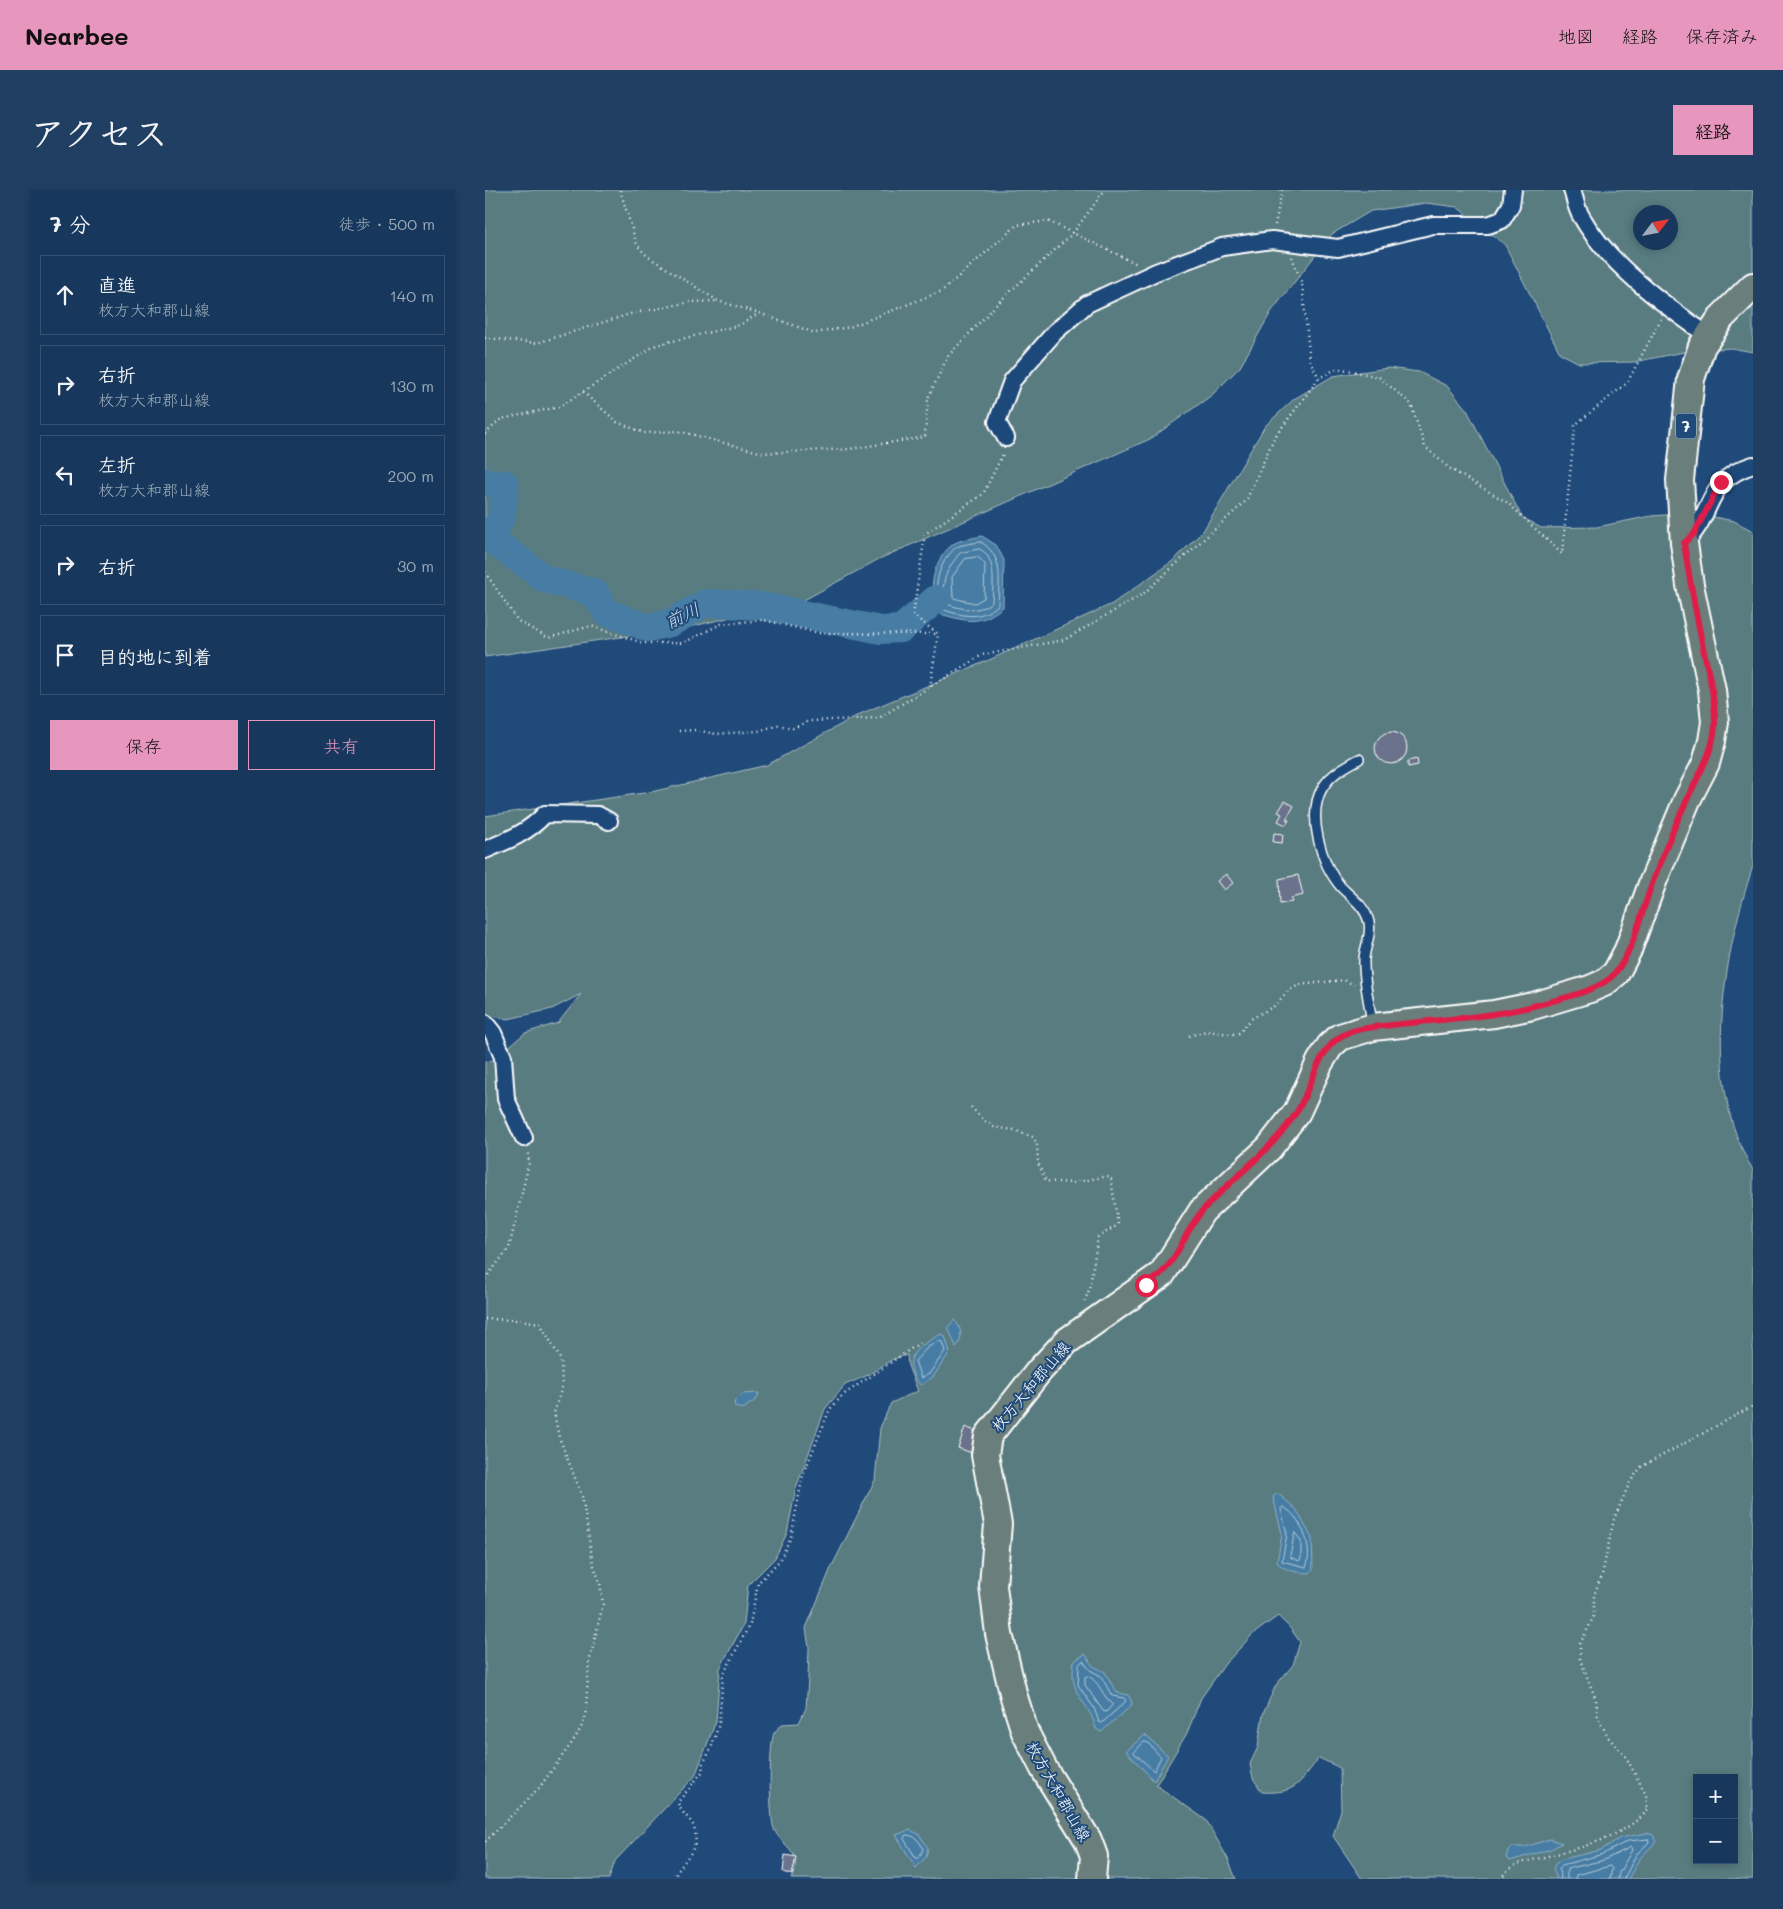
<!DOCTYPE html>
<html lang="ja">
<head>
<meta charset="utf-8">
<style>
  :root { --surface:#17385c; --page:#203f62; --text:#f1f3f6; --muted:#9eacbb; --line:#365272; --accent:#e797bd }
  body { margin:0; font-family:Mali,"Klee One",sans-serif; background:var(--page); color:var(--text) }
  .controls { position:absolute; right:15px; bottom:15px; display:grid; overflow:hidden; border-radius:0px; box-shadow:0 2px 8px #0003 }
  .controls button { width:45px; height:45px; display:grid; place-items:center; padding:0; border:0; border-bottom:1px solid var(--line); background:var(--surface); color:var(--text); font:25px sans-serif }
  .compass { position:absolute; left:1148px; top:15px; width:45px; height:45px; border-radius:50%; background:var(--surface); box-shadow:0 2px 8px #0003; rotate:58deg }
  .stop { position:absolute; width:15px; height:15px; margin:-11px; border:4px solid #e11d48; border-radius:50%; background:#fff }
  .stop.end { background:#e11d48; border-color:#fff; box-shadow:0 1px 5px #0008 }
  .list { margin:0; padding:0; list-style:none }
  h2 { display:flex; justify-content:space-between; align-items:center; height:65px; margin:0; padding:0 20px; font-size:21px }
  h2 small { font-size:16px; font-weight:400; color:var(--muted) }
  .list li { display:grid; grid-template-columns:32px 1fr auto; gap:15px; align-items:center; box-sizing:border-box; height:80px; margin:0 10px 10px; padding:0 10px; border:1px solid var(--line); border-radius:0px }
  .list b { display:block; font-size:19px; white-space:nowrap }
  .list p { margin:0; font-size:16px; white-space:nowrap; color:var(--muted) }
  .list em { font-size:16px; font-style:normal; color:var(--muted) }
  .actions { display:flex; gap:10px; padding:15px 20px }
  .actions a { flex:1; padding:11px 0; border:1px solid var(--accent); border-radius:0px; text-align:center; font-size:18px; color:var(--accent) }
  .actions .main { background:var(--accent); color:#111 }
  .icon { flex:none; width:28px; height:28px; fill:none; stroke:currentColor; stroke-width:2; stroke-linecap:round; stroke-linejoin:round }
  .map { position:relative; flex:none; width:1268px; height:1689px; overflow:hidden; border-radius:0px }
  header { display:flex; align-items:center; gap:30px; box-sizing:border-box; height:70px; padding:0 25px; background:var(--accent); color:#111 }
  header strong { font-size:24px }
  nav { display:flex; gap:28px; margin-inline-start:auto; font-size:18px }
  .intro { display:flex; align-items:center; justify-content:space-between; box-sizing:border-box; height:120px; padding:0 30px }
  h1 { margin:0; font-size:35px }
  .button { padding:12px 22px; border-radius:0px; background:var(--accent); color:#111; font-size:18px; font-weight:700 }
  main { display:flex; gap:30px; padding:0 30px }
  aside { flex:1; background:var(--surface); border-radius:0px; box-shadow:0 2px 8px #0003 }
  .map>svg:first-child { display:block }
</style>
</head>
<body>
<header>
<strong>Nearbee</strong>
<nav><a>地図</a><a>経路</a><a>保存済み</a></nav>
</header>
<div class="intro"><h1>アクセス</h1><a class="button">経路</a></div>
<main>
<aside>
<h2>7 分<small>徒歩 · 500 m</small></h2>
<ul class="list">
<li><svg class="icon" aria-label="ahead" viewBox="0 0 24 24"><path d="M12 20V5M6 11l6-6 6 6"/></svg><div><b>直進</b><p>枚方大和郡山線</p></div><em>140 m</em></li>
<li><svg class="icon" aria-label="right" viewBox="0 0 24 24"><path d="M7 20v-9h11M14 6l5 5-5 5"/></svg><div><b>右折</b><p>枚方大和郡山線</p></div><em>130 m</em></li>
<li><svg class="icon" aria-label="left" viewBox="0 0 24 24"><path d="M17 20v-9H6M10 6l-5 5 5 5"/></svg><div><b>左折</b><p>枚方大和郡山線</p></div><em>200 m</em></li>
<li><svg class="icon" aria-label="right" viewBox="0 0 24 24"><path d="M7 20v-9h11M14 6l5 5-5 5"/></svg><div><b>右折</b></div><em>30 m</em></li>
<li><svg class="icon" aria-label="arrive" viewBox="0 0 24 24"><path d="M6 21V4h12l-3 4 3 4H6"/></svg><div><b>目的地に到着</b></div></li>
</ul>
<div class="actions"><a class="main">保存</a><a>共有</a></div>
</aside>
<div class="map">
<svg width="1268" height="1689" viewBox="0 0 1268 1689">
  <rect width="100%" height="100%" fill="#1f4a7a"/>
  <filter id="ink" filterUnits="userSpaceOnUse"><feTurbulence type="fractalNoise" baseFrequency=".02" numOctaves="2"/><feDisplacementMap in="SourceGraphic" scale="10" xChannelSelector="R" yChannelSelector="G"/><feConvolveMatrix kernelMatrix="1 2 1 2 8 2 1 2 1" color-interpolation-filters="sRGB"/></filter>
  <g filter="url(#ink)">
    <!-- green -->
    <g fill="#597b80" stroke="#acbdc0" fill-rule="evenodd">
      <path d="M0 0H1268V162L1246 158 1204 161 1149 172 1094 173 1075 163 1020 55 972 17 941 13 886 21 847 44 786 122 755 177 727 205 665 249 394 369 319 410 204 437 0 467ZM1156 22H1186V52H1156Z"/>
      <path d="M903 178 934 182 962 196 982 220 1037 327 1056 338 1112 337 1166 326 1208 323 1249 331 1268 341V676C1238 767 1215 892 1268 980V1689H877L848 1646 856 1620 855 1578 834 1568C814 1593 812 1604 777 1602L768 1588 765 1574 773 1557 778 1524 791 1495 808 1475 815 1452 805 1438 793 1426 768 1444 740 1474 716 1508 702 1543 671 1595 721 1630 743 1669 751 1689H306C320 1660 297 1658 289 1639 284 1626 284 1554 289 1543 291 1540 295 1537 297 1534L314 1533 321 1518 323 1489 324 1458 321 1438 346 1378 390 1290 395 1238 406 1213 433 1201 423 1176 422 1165 408 1169 383 1185 360 1195 340 1219 311 1298 302 1343 290 1368 263 1395 259 1434 235 1478 231 1531 210 1586 130 1671 124 1689H0V872L8 870 40 843 73 833 96 804 67 819 23 829 0 825V626L166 602 282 575 375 524 504 470 627 414 689 370 718 341 780 236 809 209 848 186ZM1212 1588H1249V1670H1212Z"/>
    </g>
    <!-- water -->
    <g fill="#477da4" stroke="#91b1c8">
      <path d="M497 346 511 355 519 370 518 417C493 437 481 431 452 423 442 400 448 367 470 353 477 349 489 348 497 346Z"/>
      <path d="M469 1130C476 1136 479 1149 471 1157L463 1137Z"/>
      <path d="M456 1144 460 1146 465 1162 448 1187 436 1195C430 1191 429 1187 427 1181 420 1162 442 1152 456 1144Z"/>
      <path d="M274 1203 272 1209 258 1219 250 1217 249 1212 257 1204Z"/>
      <path d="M792 1303 811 1319 827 1348 828 1379 825 1383C814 1383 799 1381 792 1372L797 1344 788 1307Z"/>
      <path d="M600 1464 608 1476 620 1482 631 1502 643 1505 647 1512 646 1516 616 1542 611 1539C604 1509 583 1508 589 1471Z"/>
      <path d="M660 1545 683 1566 669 1591 641 1561Z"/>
      <path d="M424 1640 434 1644 443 1658 441 1667 431 1678 411 1645Z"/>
      <path d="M1162 1643 1168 1645 1171 1652 1155 1668 1143 1689H1072L1068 1679 1070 1674 1078 1669 1116 1660 1135 1648Z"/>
      <path d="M1065 1649 1077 1653 1066 1659 1025 1671 1021 1668 1023 1660 1027 1657H1040Z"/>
    </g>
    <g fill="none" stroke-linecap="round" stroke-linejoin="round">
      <!-- shore -->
      <g stroke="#b5cbdb" stroke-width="1">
        <path d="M496 352C519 366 514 390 513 415 495 431 478 426 456 419 446 399 454 370 472 357 478 354 489 353 496 352Z"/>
        <path d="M495 359C512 369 508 394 507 412 492 424 478 419 461 414 454 393 462 379 475 363Z"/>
        <path d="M493 367 500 374 499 408 490 413 468 408 467 387 480 369Z"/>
        <path d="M454 1151 457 1152 460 1161 444 1184 436 1188 430 1171 442 1158Z"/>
        <path d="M798 1317C816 1325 829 1359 821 1377L797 1371 802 1344 796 1319Z"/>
        <path d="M810 1343 816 1351V1368L814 1371 805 1367Z"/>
        <path d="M598 1471 605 1480 616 1486 627 1506 639 1508 641 1511 617 1533 614 1532 609 1518 593 1495 594 1475Z"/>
        <path d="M603 1486C616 1492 616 1506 628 1514L621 1522 618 1521 600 1495V1487Z"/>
        <path d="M659 1552H662L676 1567 669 1581 649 1563Z"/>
        <path d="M421 1645C430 1645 435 1651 438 1659L434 1668H431L419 1649Z"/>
        <path d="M1076 1689 1074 1680 1077 1675 1118 1664 1143 1651 1163 1649 1164 1652 1151 1665 1139 1689"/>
        <path d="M1082 1689V1679L1119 1670 1146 1657 1147 1660 1134 1683 1133 1689"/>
        <path d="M1090 1689 1091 1685 1125 1676 1127 1679 1125 1689"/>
      </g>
      <!-- river -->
      <path stroke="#477da4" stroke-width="28" d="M0 292 20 294 17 325 6 349 60 389 110 403 121 422 163 438 185 433 221 413 277 416 396 440 416 439 451 409"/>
    </g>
    <!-- building -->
    <g fill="#6a728c" stroke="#fff">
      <circle cx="906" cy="558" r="16"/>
      <path d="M932 569 933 575 923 577V571Z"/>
      <path d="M800 611 809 616 801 629 804 630 801 635 793 631 797 624 793 622Z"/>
      <path d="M789 643 798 644 797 653 788 652Z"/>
      <path d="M741 684 748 693 739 700 732 691Z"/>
      <path d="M813 685 818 705 806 708 807 712 795 714 794 689Z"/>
      <path d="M480 1237 493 1242 487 1263 473 1258Z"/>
      <path d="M300 1665 311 1667 307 1685 298 1682Z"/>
    </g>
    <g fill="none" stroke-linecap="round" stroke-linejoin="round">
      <defs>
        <path id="lane" d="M874 569C861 576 846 584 838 597 821 624 836 674 856 697 867 708 880 716 884 732 887 746 879 758 879 770 878 790 885 814 887 835"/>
        <g id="street">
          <path d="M1087 0C1090 8 1091 18 1096 26 1122 73 1180 116 1224 146"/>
          <path d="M521 248 512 232 527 191 570 142 602 114 671 82 737 57 787 50 853 58 948 35H1003L1017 30 1026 15 1028 0"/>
          <path d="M1199 353C1230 325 1218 290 1268 275"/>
          <path d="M0 660C22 651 44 642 60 624L113 625 124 631"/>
          <path d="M0 833 8 843 18 867 21 909 39 948"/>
        </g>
        <path id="primary" d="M607 1689 609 1666 603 1650 559 1579 540 1542 529 1507 514 1444 508 1396 513 1334 500 1265 503 1246 554 1181 582 1151 677 1084 717 1021 784 958 812 922 835 872 845 856 855 847 888 837 1009 824 1048 816 1105 799 1119 793 1131 783 1143 760 1167 694 1202 610 1221 573 1227 551 1230 532 1227 500 1205 395 1199 353 1195 290 1206 189 1217 156 1236 128 1268 96"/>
      </defs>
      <!-- lane casing -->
      <use href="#lane" stroke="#fff" stroke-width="12"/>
      <!-- street casing -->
      <use href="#street" stroke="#fff" stroke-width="20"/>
      <!-- primary casing -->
      <use href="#primary" stroke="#fff" stroke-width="30"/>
      <!-- path -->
      <g stroke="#fff" stroke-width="2.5" stroke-dasharray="1 4" stroke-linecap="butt">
        <path d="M135 0 152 55 162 66 233 111 274 123 330 143 365 137 457 101 532 35 563 31 652 74"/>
        <path d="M790 35 797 0"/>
        <path d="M807 67 817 94 825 171 834 188"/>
        <path d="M0 148 52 153 145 124 206 112 233 111"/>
        <path d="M98 202 132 232 159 243 193 241 278 263 365 259 440 247 443 208 463 166 513 113 588 43 620 0"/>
        <path d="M0 244 16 229 74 217 171 155 255 135 274 123"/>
        <path d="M0 382 33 431 63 448 106 436 158 453H198L236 434 278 430 334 443 453 444"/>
        <path d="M452 443 428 425 440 344 498 304 519 262"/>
        <path d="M445 497 453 444"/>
        <path d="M194 541 210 540 231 544 273 541 293 535 308 538 324 531 394 528 497 465 579 450 658 404 761 311 789 248 834 188 853 178 894 187 926 214 940 257 964 278 1023 313 1077 364 1090 235 1142 193 1176 129"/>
        <path d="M704 846 721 841 746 844 754 843 766 829 789 816 803 801 814 795 859 790 869 795"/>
        <path d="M486 917 498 930 509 937 529 940 548 947 552 954 553 973 561 991 586 993 624 986 626 989 633 1035 613 1047 604 1100 599 1113"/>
        <path d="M0 1089 24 1058 44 973 43 963"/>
        <path d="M0 1129 31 1130 55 1133 76 1170 77 1197 69 1223 74 1247 97 1306 108 1373 115 1393 118 1414 104 1473 100 1530 91 1547 54 1598 0 1652"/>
        <path d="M189 1689C197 1669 218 1659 208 1635 204 1627 194 1621 193 1612L218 1581 217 1575 226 1559 234 1534 238 1485 265 1434 273 1393 295 1370 306 1347 318 1285 345 1219 358 1205 436 1152"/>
        <path d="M1015 1689 1023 1680 1032 1674C1075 1662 1132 1654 1163 1620L1161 1605 1141 1567 1124 1548 1113 1528 1111 1510 1095 1469V1454L1109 1426V1405L1117 1385 1129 1329 1145 1292 1156 1277 1268 1216"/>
      </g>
      <!-- lane -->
      <use href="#lane" stroke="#1f4a7a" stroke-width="9"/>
      <!-- street -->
      <use href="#street" stroke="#1f4a7a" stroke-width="16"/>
      <!-- primary -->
      <use href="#primary" stroke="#6b7f7c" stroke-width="26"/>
    </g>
  </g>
  <g fill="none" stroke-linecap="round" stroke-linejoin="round" filter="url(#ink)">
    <!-- route -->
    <path stroke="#e11d48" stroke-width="6" d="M661 1095C696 1073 694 1048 718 1020 749 986 788 960 813 920 826 898 832 862 855 847 868 838 891 837 906 835 954 829 1002 828 1048 816 1071 810 1117 801 1131 782 1150 757 1156 723 1167 694 1177 666 1189 637 1202 610 1213 585 1230 561 1230 531 1230 506 1223 482 1218 458 1211 423 1204 388 1199 353L1209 344 1236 292"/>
  </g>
  <g text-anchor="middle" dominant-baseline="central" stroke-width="4" stroke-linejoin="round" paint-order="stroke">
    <!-- shield labels -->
    <rect fill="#1f4a7a" stroke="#bcc9d7" stroke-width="1" x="1191" y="223.5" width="20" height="25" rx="4"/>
    <g font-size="15" font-weight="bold" fill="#fff">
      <text x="1201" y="236">7</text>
    </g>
    <!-- street labels -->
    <g font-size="16" fill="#fff" stroke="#1f4a7a">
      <text transform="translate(545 1196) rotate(-50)">枚方大和郡山線</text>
      <text transform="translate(574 1601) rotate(60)">枚方大和郡山線</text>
    </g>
    <!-- water labels -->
    <g font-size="18" font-style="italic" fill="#d1dee8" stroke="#1f4a7a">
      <text transform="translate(197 425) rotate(-25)">前川</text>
    </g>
  </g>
</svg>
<div class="controls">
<button>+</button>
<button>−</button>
</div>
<svg class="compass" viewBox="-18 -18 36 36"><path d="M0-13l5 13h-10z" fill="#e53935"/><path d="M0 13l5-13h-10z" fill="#9eacbb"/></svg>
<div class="stop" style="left:661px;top:1095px"></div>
<div class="stop end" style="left:1236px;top:292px"></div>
</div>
</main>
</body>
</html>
